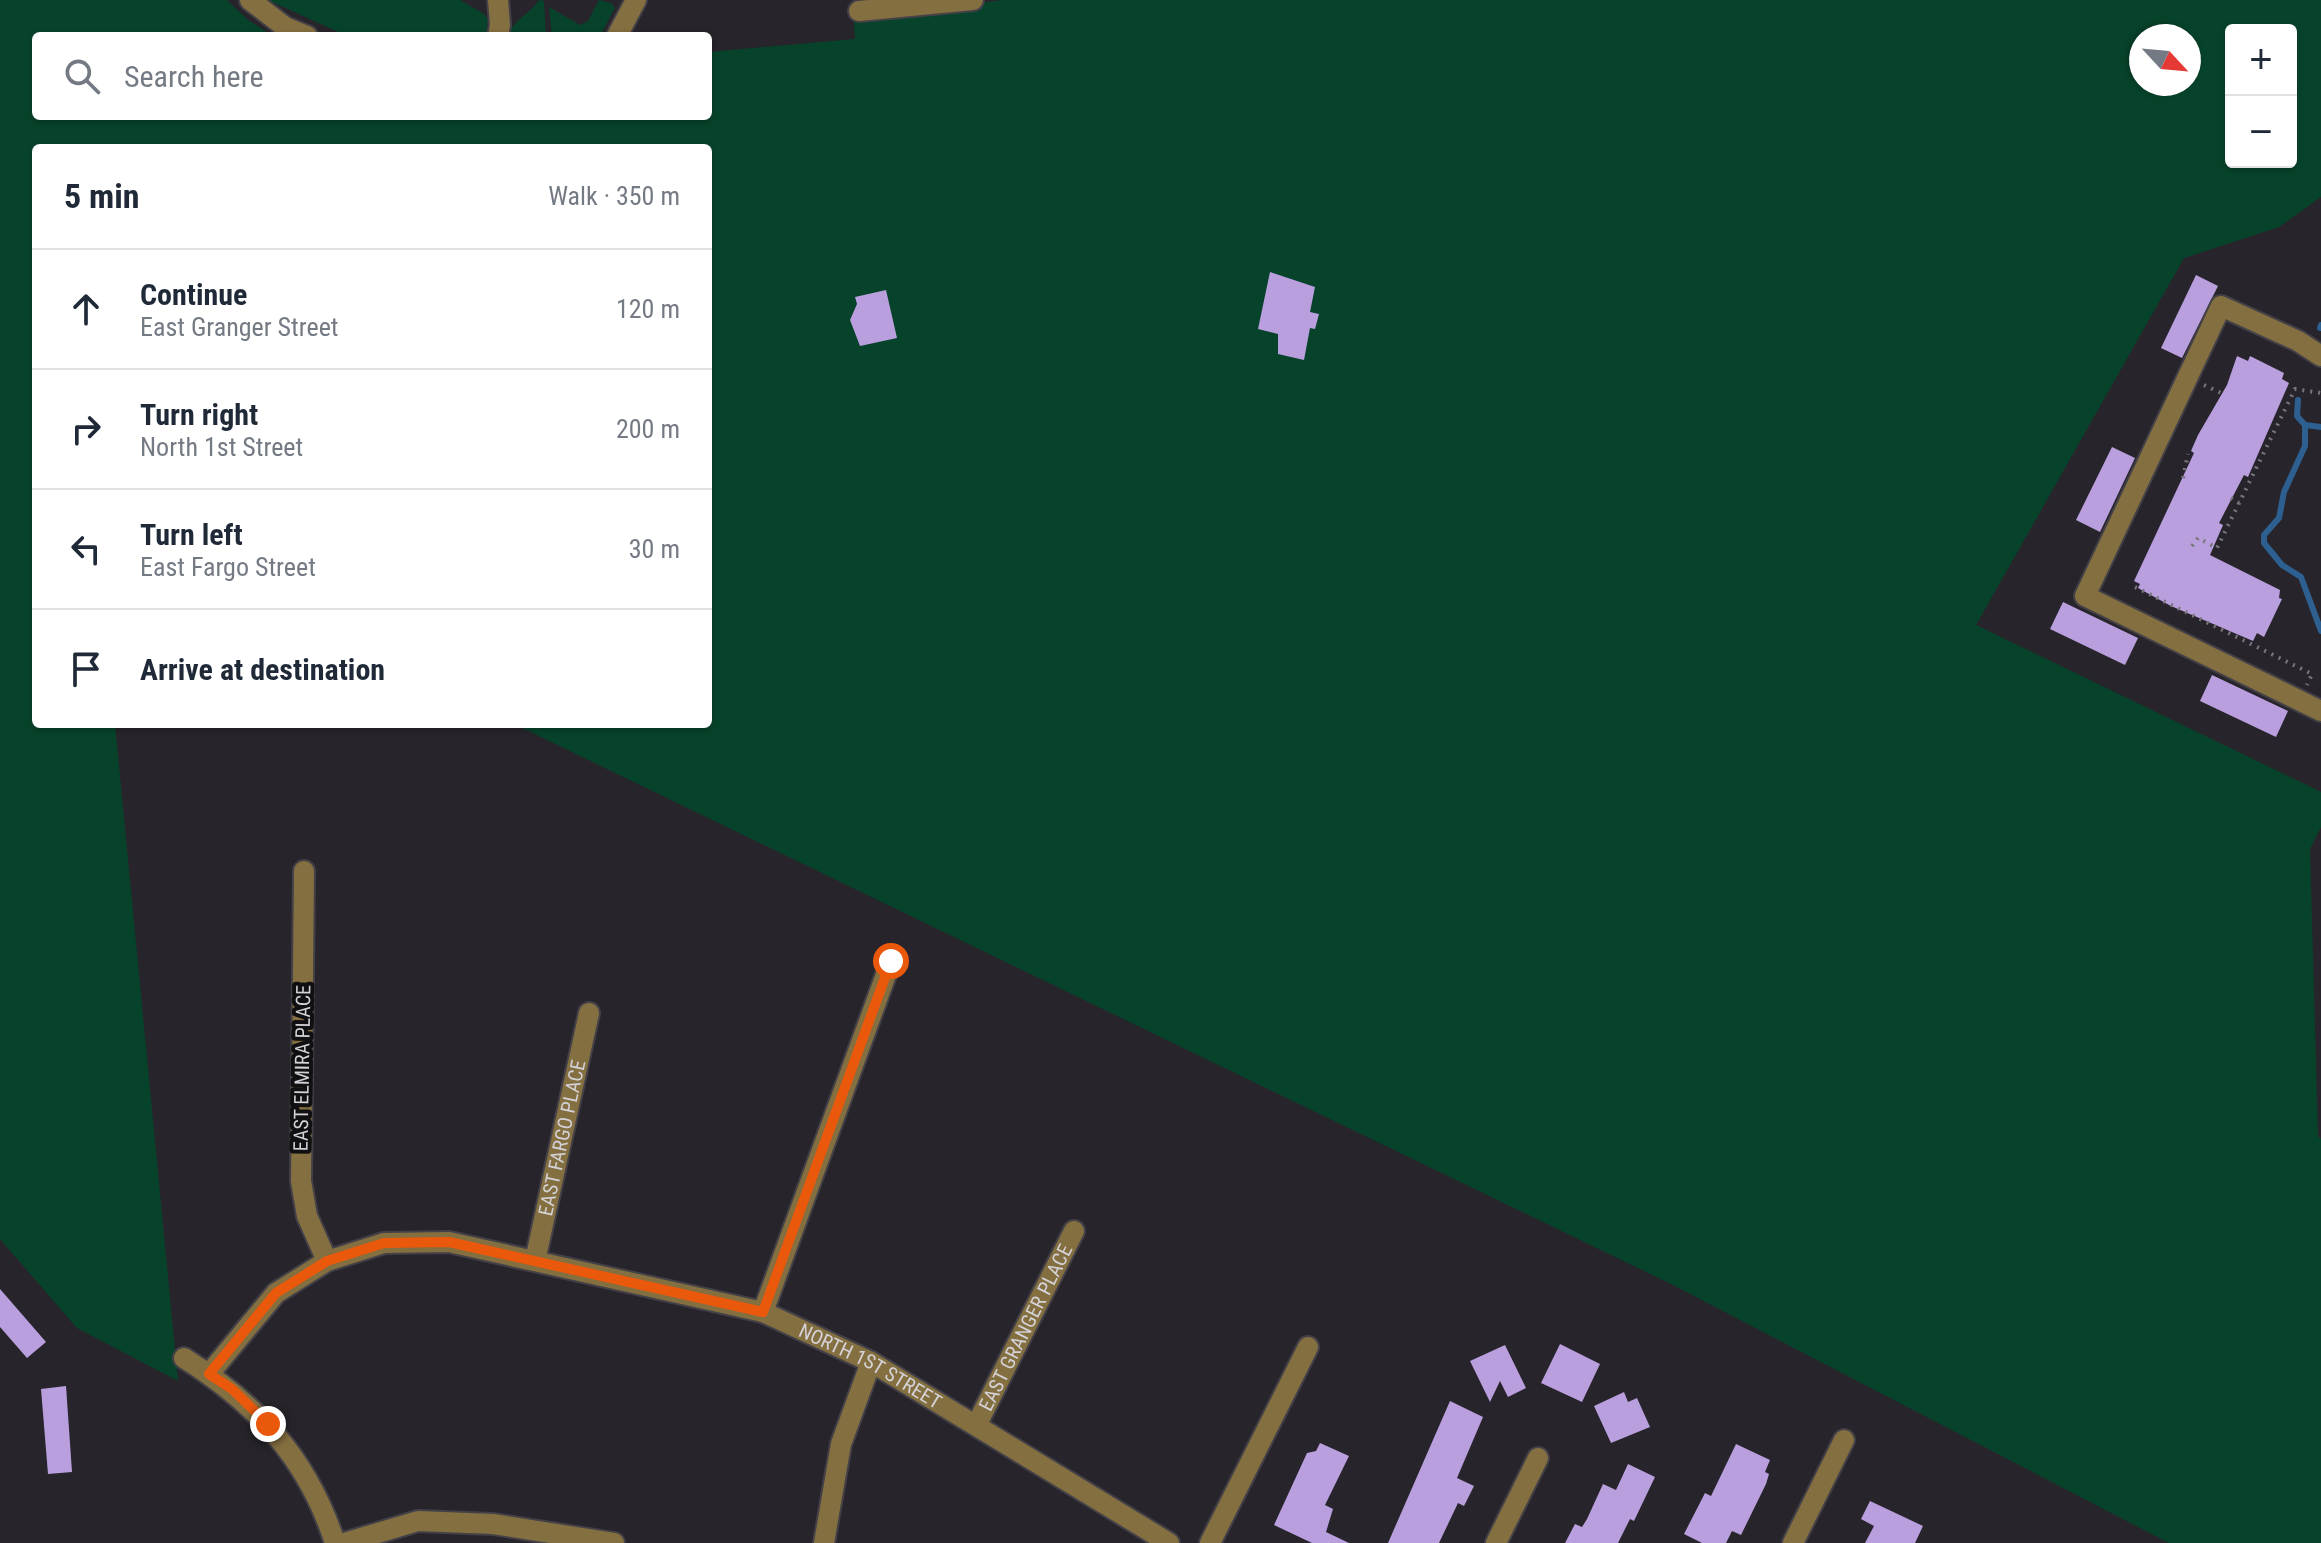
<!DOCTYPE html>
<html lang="en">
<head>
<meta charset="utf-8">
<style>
  :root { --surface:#fff; --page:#f6f6f7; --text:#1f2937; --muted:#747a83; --line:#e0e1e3 }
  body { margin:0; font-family:"Roboto Condensed",sans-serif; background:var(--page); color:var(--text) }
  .controls { position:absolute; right:24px; top:24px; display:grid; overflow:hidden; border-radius:8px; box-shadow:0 2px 6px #0004 }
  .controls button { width:72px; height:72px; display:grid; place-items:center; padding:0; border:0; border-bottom:2px solid var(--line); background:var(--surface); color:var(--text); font:40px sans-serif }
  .compass { position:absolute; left:2129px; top:24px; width:72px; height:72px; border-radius:50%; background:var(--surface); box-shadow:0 2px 6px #0004; rotate:116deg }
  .stop { position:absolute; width:24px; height:24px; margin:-18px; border:6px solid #ea580c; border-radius:50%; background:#fff }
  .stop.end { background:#ea580c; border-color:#fff; box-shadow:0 2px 8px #0008 }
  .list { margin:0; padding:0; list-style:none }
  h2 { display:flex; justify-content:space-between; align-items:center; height:104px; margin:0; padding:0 32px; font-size:34px }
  h2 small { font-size:26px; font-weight:400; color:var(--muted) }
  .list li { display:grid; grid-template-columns:52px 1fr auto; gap:24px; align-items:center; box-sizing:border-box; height:120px; padding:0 32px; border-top:2px solid var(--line) }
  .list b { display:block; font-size:30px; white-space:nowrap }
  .list p { margin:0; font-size:26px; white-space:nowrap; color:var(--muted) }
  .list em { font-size:26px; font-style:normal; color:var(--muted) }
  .icon { flex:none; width:44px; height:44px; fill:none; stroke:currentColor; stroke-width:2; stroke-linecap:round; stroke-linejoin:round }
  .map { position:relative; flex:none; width:2321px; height:1543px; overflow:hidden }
  .search { position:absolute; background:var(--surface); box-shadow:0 2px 6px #0004; left:32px; top:32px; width:680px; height:88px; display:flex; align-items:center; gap:20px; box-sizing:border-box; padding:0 28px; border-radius:8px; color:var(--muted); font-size:30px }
  .panel { position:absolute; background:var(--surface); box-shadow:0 2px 6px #0004; left:32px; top:144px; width:680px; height:584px; border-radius:8px }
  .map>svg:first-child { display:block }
</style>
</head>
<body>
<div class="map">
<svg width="2321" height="1543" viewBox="0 0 2321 1543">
  <rect width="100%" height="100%" fill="#27252b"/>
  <!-- green -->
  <g fill="#07432a" fill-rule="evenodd">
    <path d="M0 0H227L248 20 273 36H36V116H708V52L855 39 854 21 1002 0H2321V197L2279 227 2184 258 1976 625 2321 792V827L2310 849 2318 1136 2321 1139V1543H2169L1671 1284 514 724H708V148H36V724H115L178 1381 77 1328 0 1239ZM2231 30H2291V162H2231ZM2141 36H2189V84H2141Z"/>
    <path d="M268 0H460L484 14 488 20 486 36H347Z"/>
    <path d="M539 0 544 1 546 36H508C513 20 530 14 539 0Z"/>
    <path d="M599 0 611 3 615 8 600 36H552L549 7 580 25 588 21Z"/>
  </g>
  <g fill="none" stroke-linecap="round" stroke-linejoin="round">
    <!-- stream -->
    <g stroke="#2d6090" stroke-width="6">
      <path d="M2320 328 2321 325"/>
      <path d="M2298 400 2297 416 2305 425V446L2284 492 2279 518 2264 535V543L2282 565 2301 577 2321 631"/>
      <path d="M2305 425 2321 427"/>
    </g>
  </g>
  <!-- building -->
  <g fill="#ba9fdf">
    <path d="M1270 272 1315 287 1310 312 1319 314 1315 329 1310 328 1304 360 1278 354V334L1258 329Z"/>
    <path d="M2196 275 2218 286 2182 358 2161 348Z"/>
    <path d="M886 290 897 338 860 346 850 320 857 304 855 297Z"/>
    <path d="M2237 356 2248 361 2250 356 2284 373 2282 379 2289 383 2248 477 2244 475 2219 523 2223 525 2210 555 2280 590 2279 598 2282 599 2264 637 2257 633 2253 641 2171 606 2138 588 2140 584 2134 581 2194 453 2191 451 2198 435 2227 385Z"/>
    <path d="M2112 447 2135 458 2100 532 2076 520Z"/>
    <path d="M2063 602 2138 638 2125 665 2050 629Z"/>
    <path d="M2212 675 2288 711 2276 737 2200 701Z"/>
    <path d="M0 1289 46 1342 27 1358 0 1327Z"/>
    <path d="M1560 1344 1600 1364 1582 1402 1541 1383Z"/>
    <path d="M1505 1345 1526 1388 1508 1397 1500 1381 1490 1402 1470 1361Z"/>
    <path d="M66 1386 72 1472 48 1474 41 1389Z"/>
    <path d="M1624 1392 1628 1402 1637 1398 1650 1427 1611 1443 1594 1406Z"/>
    <path d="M1450 1401 1483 1417 1457 1478 1474 1486 1464 1506 1458 1503 1439 1543H1388Z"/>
    <path d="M1320 1443 1349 1456 1325 1505 1333 1509 1326 1532 1349 1543H1312L1274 1525 1307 1453 1316 1451Z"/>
    <path d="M1736 1444 1770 1460 1765 1472 1769 1474 1766 1484 1741 1535 1732 1531 1726 1543H1702L1684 1534 1705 1493 1711 1496Z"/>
    <path d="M1628 1464 1655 1477 1634 1521 1630 1519 1618 1543H1565L1575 1524 1582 1527 1587 1519 1603 1484 1616 1490Z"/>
    <path d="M1870 1501 1923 1526 1915 1543H1865L1874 1526 1861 1519Z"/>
  </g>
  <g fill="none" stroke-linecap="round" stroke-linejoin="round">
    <defs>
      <g id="minor">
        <path d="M250 0 285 27 307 36"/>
        <path d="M859 11 973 0"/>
        <path d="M498 36 500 25 498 0"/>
        <path d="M617 36 636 0"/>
        <path d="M2321 356 2298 341 2221 306 2085 596 2321 711"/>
        <path d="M304 871 301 1181 307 1216 327 1261"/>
        <path id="s1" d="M535 1261 589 1013"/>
        <path d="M763 1312 891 961"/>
        <path d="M184 1358C258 1405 308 1459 335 1543"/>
        <path id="s2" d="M209 1374 276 1293 327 1261 384 1243 449 1242 763 1312 871 1362 1169 1543"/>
        <path id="s3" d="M977 1424 1074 1231"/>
        <path d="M344 1543 418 1521 493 1524 614 1543"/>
        <path d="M824 1543 841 1444 871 1362"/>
        <path d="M1210 1543 1308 1347"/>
        <path d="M1496 1543 1538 1458"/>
        <path d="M1793 1543 1844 1440"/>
      </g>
    </defs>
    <!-- minor casing -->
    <use href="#minor" stroke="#434147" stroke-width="24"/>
    <!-- path -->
    <g stroke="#78767c" stroke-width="4" stroke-dasharray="2 6" stroke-linecap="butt">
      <path d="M2204 385 2221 393"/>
      <path d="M2183 478 2188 454"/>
      <path d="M2231 498 2239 503"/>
      <path d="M2192 546 2198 538 2217 548 2295 389 2321 393"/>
      <path d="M2135 587 2312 674 2307 685"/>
    </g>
    <!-- minor -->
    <use href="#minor" stroke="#846f40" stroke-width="20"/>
  </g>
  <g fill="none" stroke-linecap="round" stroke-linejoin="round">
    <!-- route -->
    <path stroke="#ea580c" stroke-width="10" d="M268 1424 232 1389 209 1374 276 1293 327 1261 384 1243 449 1242 763 1312 891 961"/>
  </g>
  <g text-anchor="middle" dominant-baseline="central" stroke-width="8" stroke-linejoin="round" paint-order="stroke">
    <!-- street labels -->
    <g font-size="20" fill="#d4d2d7" stroke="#100f11">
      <text transform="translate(302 1068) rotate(-89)">EAST ELMIRA PLACE</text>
      <text stroke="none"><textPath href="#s1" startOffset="126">EAST FARGO PLACE</textPath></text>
      <text stroke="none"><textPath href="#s3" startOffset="108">EAST GRANGER PLACE</textPath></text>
      <text stroke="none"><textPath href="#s2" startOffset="732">NORTH 1ST STREET</textPath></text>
    </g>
  </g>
</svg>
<div class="controls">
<button>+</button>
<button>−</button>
</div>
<svg class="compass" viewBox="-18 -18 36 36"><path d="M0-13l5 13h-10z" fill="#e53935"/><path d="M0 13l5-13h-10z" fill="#747a83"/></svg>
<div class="stop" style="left:891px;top:961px"></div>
<div class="stop end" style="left:268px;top:1424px"></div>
<div class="search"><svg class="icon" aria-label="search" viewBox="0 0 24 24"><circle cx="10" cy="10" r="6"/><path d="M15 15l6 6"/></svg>Search here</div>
<section class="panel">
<h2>5 min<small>Walk · 350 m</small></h2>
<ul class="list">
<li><svg class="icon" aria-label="ahead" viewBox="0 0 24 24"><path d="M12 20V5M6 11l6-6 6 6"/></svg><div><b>Continue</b><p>East Granger Street</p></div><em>120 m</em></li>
<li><svg class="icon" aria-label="right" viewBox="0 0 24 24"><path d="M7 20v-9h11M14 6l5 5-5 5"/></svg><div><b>Turn right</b><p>North 1st Street</p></div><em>200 m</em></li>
<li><svg class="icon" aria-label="left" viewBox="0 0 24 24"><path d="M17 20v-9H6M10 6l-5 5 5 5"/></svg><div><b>Turn left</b><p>East Fargo Street</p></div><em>30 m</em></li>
<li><svg class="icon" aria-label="arrive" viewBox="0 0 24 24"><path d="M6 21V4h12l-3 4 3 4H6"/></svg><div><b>Arrive at destination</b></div></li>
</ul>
</section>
</div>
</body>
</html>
